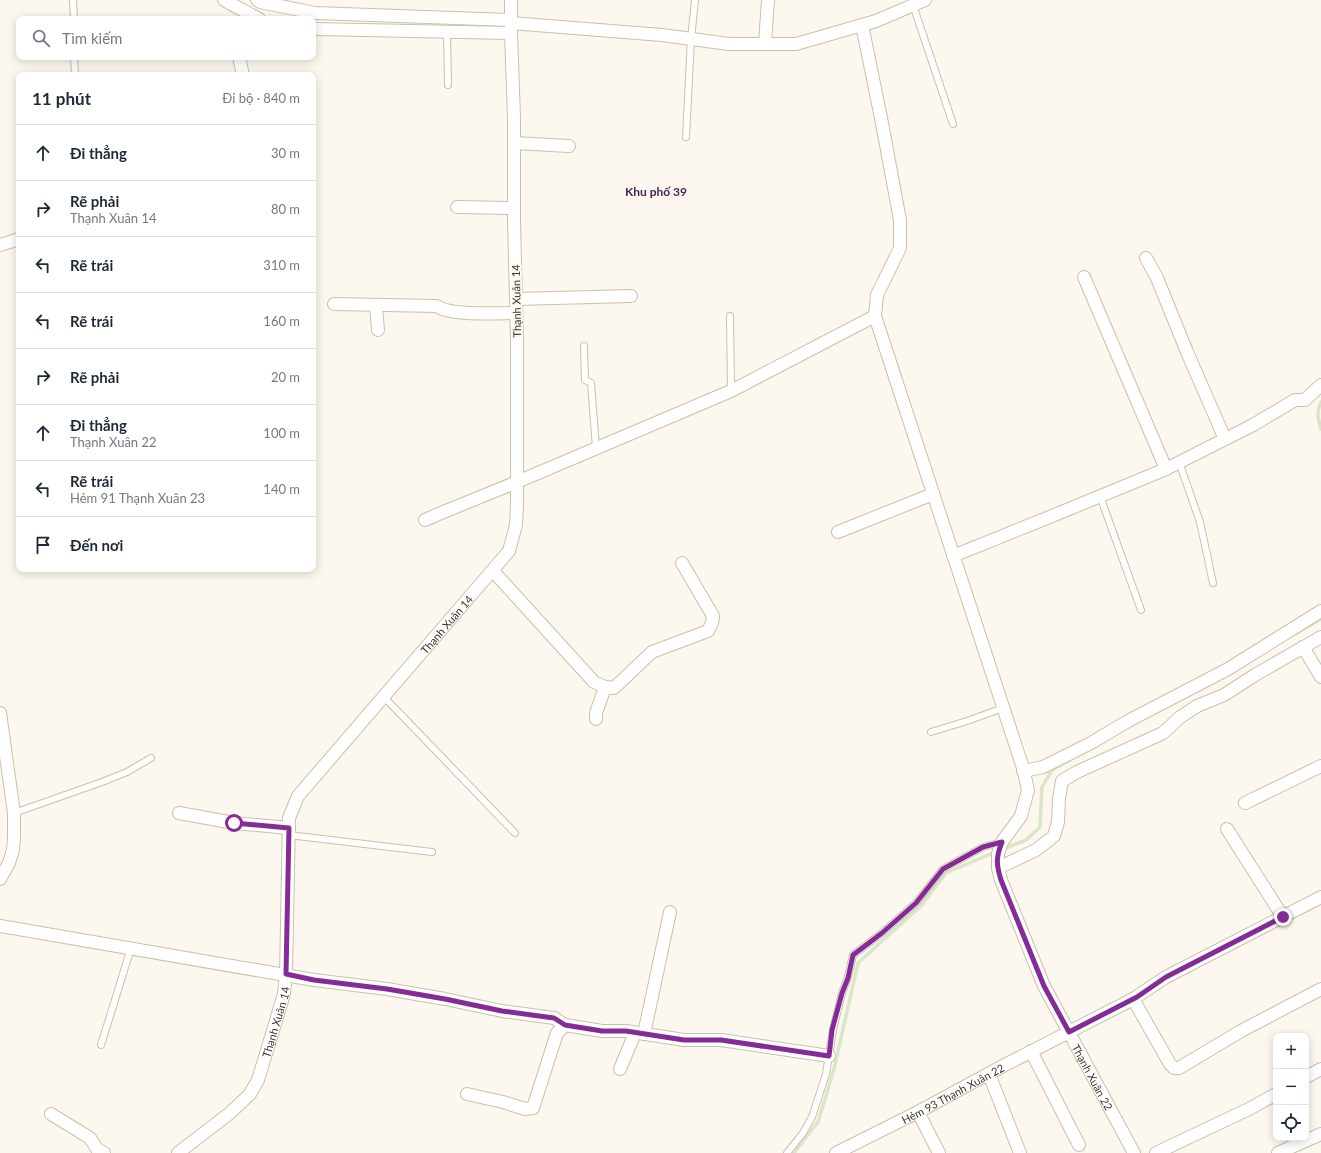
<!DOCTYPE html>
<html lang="vi">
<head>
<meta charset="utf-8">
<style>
  :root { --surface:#fff; --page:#f2f2f3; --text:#1f2937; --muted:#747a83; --line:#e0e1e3 }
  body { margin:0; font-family:Lato,sans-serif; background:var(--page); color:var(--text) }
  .controls { position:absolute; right:12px; bottom:12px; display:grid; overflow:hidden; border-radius:8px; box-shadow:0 2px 10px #0003 }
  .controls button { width:36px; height:36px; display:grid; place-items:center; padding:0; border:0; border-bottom:1px solid var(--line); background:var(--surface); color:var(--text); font:20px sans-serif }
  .stop { position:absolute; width:12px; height:12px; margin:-9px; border:3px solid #852b97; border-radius:50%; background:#fff }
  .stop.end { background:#852b97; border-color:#fff; box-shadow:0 1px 4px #0008 }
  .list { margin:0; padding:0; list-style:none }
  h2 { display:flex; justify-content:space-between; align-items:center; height:52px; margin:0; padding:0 16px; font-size:17px }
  h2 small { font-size:13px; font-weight:400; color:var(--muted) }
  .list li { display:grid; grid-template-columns:26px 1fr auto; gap:12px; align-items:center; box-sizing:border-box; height:56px; padding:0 16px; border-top:1px solid var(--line) }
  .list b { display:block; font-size:15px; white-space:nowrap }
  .list p { margin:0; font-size:13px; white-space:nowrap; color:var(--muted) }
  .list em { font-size:13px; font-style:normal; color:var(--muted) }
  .icon { flex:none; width:22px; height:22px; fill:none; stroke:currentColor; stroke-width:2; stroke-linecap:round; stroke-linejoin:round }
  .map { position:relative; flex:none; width:1321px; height:1153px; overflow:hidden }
  .search { position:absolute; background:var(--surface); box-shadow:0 2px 10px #0003; left:16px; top:16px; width:300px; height:44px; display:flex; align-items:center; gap:10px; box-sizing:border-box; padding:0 14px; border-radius:8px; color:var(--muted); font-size:15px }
  .panel { position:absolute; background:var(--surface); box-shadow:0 2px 10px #0003; left:16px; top:72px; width:300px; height:500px; border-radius:8px }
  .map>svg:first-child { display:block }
</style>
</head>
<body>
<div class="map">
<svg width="1321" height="1153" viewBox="0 0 1321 1153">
  <rect width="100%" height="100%" fill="#fdf8ef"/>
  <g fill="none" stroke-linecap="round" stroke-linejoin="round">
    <!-- stream -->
    <g stroke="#d9e7c6" stroke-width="3.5">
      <path d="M1321 402C1316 412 1318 418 1321 429"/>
      <path d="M1297 633 1321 619"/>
      <path d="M1003 849 1026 840 1040 827 1042 787 1052 770 1073 758"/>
      <path d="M794 1153 818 1122 834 1069 858 963 921 906 946 873 995 852"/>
    </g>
    <defs>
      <g id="lane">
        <path d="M73 0 74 19"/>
        <path d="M913 5 953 124"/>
        <path d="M447 32 448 85"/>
        <path d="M74 57 75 75"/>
        <path d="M686 137 691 39 695 0"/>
        <path d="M730 316 731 391"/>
        <path d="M584 346 585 380 591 383 596 448"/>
        <path d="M1179 462 1200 522 1213 583"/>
        <path d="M1100 496 1141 610"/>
        <path d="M384 697 515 833"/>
        <path d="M931 732 967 721 1003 708"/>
        <path d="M14 813 102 782 127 772 151 758"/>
        <path d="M289 835 432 852"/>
        <path d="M101 1045 131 948"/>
        <path d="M787 1153 803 1133 812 1117 826 1074 833 1030 842 993 848 977 853 955 882 933 916 903 943 869 983 847 1002 842"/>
      </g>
      <g id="street">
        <path d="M224 0 259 19"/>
        <path d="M257 0 260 2 315 13 511 20"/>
        <path d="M511 23 662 35 729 44H796L876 21 925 0"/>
        <path id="s1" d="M862 25 881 118 900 220V248L877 295 875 316 1023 768 1028 790 1021 816 1002 842 998 854V868L1001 880 1044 986 1134 1153"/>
        <path d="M313 29 511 33"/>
        <path d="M765 44 768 0"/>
        <path d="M239 57 243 75"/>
        <path d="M514 143 569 146"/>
        <path d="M457 207 514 208"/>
        <path d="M0 245 19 239"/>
        <path d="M1146 258 1157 278 1187 352 1225 439"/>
        <path d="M1084 277 1166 469"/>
        <path d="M516 299 631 296"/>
        <path d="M334 304 437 306C448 316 499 313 516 313"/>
        <path d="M376 306 378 330"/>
        <path d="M425 520 441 513 517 482 731 391 875 316"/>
        <path d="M838 532 933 494"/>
        <path d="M953 556 1057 514 1166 469 1253 425 1295 400H1305L1321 385"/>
        <path d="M493 571 594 682 605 687 614 688 652 652 708 631 712 623 713 616 682 563"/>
        <path d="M1303 647 1321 677"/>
        <path d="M0 713 14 813V838L13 850 9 863 0 879"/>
        <path d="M596 719V713L605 687"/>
        <path d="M1023 771 1043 767 1091 743 1128 721 1228 669 1321 611"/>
        <path d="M1245 803 1321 766"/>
        <path d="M179 813 234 823 289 828"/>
        <path d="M1227 829 1283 917"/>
        <path d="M998 868 1036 850 1054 836 1058 822 1059 799 1062 781 1077 772 1163 733 1179 718 1197 706 1224 695 1255 675 1321 637"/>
        <path d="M0 926 314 980 387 989 445 999 502 1011 554 1018 565 1025 602 1031H626L684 1040H721L829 1056"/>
        <path d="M1133 999 1170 1064 1174 1068H1179L1241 1031 1321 989"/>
        <path d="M644 1034 670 912"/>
        <path d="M1031 1051 1079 1145"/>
        <path d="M620 1069 635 1033"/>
        <path d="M989 1074 1020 1153"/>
        <path d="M1306 1077 1321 1069"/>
        <path d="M467 1094 503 1102 525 1109 533 1108 557 1033 565 1025"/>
        <path d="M918 1112 939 1153"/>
        <path d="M51 1114 90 1138 97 1149 104 1153"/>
        <path id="s2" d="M178 1153 230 1113 250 1094 258 1080 284 994 286 975 289 818 298 796 509 551 516 525 517 505V340L514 221V118L511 33V0"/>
        <path id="s3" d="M836 1153 918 1112 1001 1067 1133 999 1166 977 1321 897"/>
        <path d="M1156 1153 1251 1108 1276 1094"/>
        <path d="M1278 1153 1321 1134"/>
      </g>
    </defs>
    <!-- lane casing -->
    <use href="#lane" stroke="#cdbfaa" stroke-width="8"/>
    <!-- street casing -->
    <use href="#street" stroke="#cdbfaa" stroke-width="14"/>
    <!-- lane -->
    <use href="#lane" stroke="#fff" stroke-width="6"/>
    <!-- street -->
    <use href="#street" stroke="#fff" stroke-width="12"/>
  </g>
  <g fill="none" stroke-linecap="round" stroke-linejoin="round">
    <!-- route -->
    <path stroke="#852b97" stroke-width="5" d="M234 823 289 828 286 974 314 980 387 989 445 999 502 1011 554 1018 565 1025 602 1031H626L684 1040H721L829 1056 832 1030 842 993 848 978 853 955 882 933 916 903 943 869 983 847 1002 842C996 857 996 864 1001 880L1044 986 1069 1032 1137 997 1166 977 1283 917"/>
  </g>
  <g text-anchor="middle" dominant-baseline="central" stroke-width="4" stroke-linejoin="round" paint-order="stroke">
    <!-- street labels -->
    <g font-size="11" fill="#3a342b" stroke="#fdf8ef">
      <text transform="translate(516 301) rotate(-91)">Thạnh Xuân 14</text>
      <text stroke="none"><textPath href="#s2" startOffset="626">Thạnh Xuân 14</textPath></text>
      <text stroke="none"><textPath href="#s2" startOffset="170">Thạnh Xuân 14</textPath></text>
      <text stroke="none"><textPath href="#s1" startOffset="1114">Thạnh Xuân 22</textPath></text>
      <text stroke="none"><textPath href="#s3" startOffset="131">Hẻm 93 Thạnh Xuân 22</textPath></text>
    </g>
    <!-- neighbourhood labels -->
    <g font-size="12" font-weight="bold" fill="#4c2155" stroke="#fdf8ef">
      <text x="656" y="191">Khu phố 39</text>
    </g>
  </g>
</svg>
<div class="controls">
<button>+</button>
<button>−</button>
<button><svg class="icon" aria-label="locate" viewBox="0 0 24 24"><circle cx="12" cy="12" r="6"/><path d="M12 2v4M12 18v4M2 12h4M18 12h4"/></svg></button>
</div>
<div class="stop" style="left:234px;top:823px"></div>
<div class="stop end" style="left:1283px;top:917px"></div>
<div class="search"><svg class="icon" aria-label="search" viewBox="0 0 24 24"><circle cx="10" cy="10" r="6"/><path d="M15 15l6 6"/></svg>Tìm kiếm</div>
<section class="panel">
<h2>11 phút<small>Đi bộ · 840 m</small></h2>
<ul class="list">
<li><svg class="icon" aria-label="ahead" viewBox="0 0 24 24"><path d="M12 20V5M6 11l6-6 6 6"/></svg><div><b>Đi thẳng</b></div><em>30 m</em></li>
<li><svg class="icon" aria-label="right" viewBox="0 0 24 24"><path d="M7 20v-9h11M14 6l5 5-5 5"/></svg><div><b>Rẽ phải</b><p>Thạnh Xuân 14</p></div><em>80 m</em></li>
<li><svg class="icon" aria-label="left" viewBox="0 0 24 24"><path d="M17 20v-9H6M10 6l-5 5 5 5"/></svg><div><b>Rẽ trái</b></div><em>310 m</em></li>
<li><svg class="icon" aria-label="left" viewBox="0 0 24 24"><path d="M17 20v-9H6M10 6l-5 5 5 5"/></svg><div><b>Rẽ trái</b></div><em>160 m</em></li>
<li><svg class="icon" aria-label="right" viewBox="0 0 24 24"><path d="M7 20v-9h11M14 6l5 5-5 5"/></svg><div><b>Rẽ phải</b></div><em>20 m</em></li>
<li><svg class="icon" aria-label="ahead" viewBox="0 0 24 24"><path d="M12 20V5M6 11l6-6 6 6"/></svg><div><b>Đi thẳng</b><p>Thạnh Xuân 22</p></div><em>100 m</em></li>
<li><svg class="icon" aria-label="left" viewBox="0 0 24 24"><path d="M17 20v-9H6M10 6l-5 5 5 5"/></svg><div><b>Rẽ trái</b><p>Hẻm 91 Thạnh Xuân 23</p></div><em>140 m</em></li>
<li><svg class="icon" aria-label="arrive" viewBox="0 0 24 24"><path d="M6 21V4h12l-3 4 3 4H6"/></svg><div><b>Đến nơi</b></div></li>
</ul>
</section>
</div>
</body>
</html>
